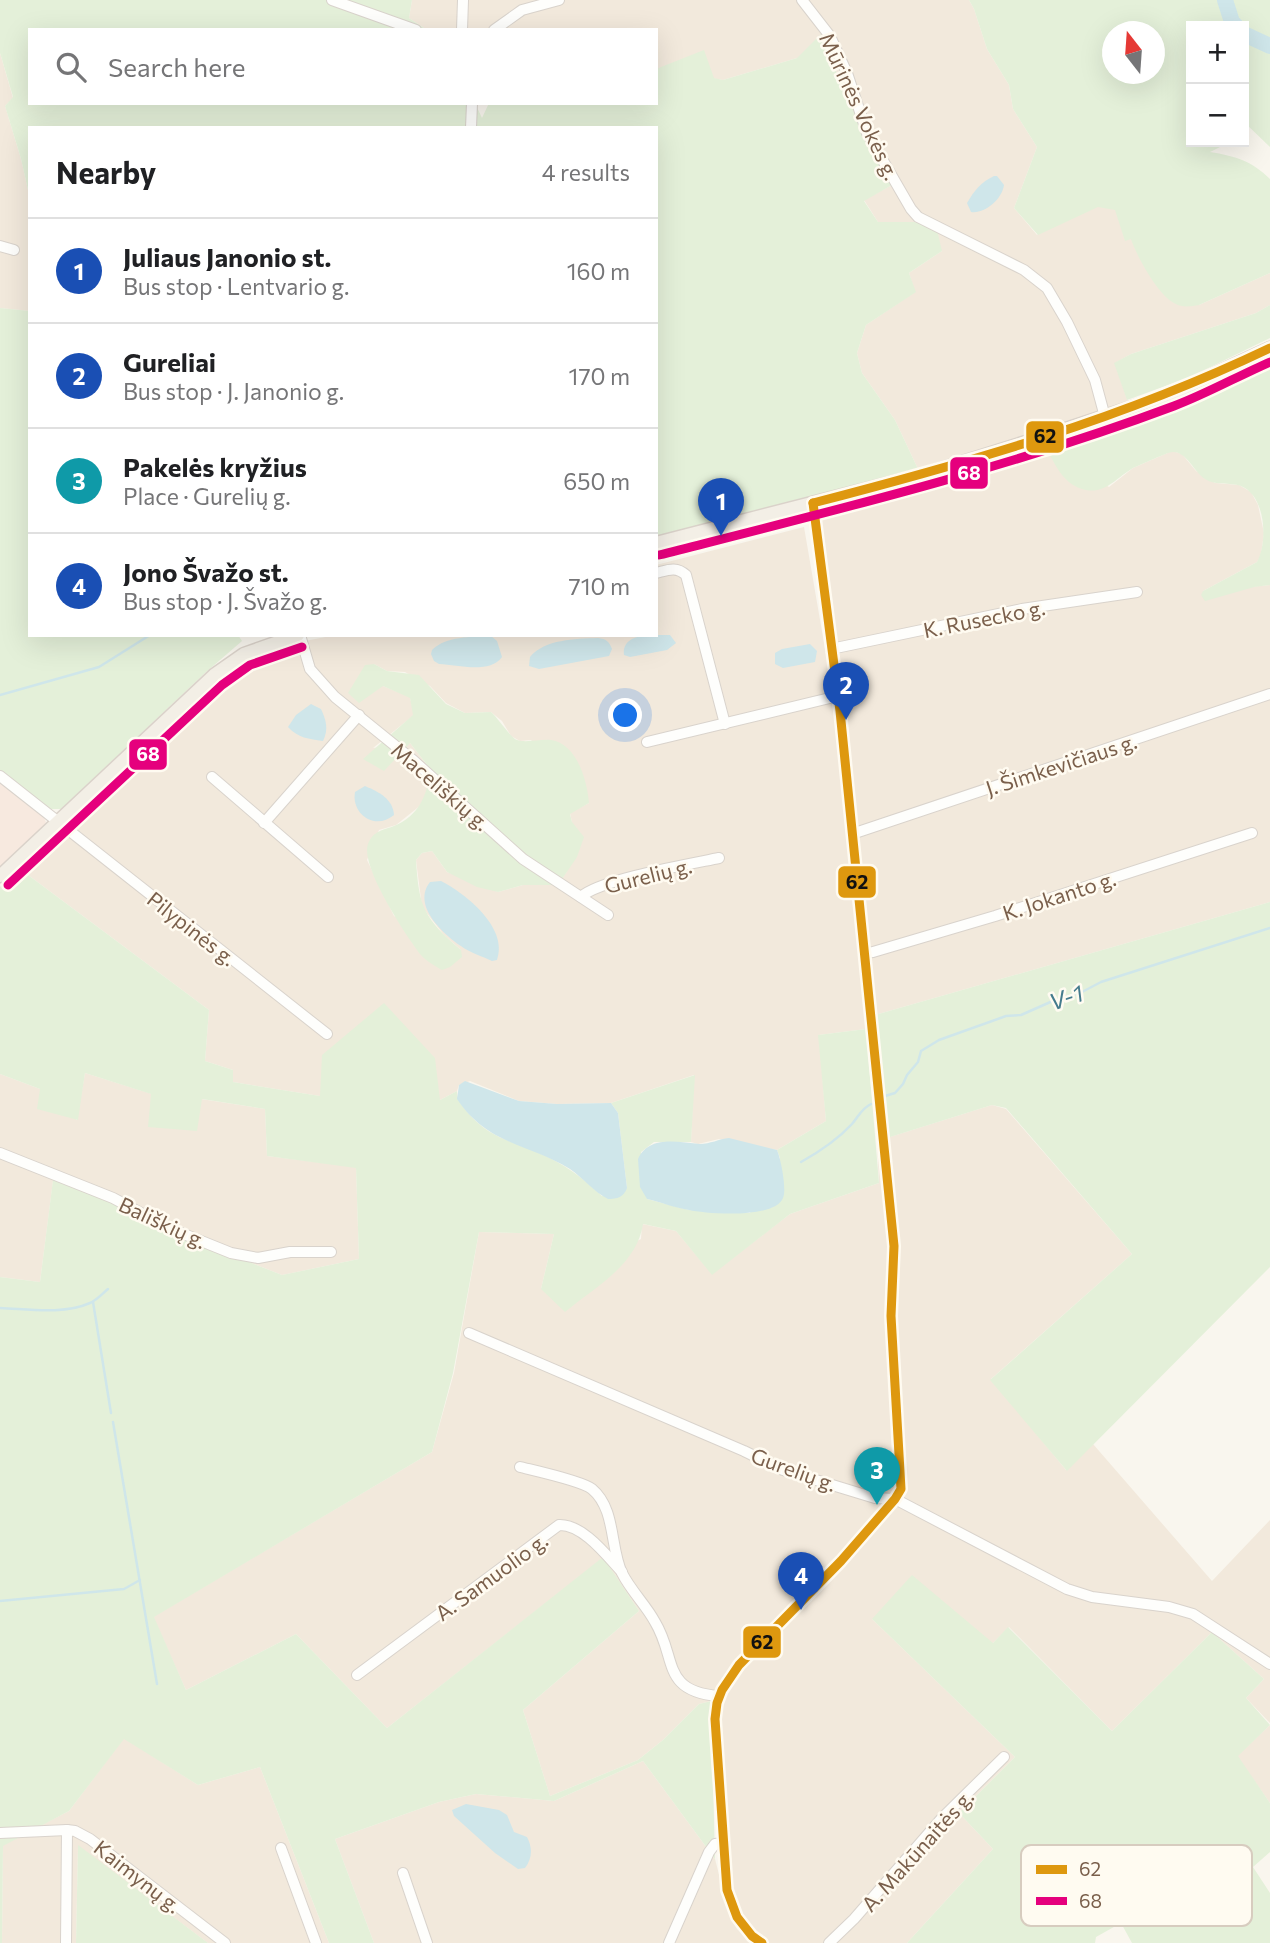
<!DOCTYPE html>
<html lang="en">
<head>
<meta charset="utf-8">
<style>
  :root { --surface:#fff; --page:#f2f2f2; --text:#202124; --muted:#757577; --line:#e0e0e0; --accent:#5c554f }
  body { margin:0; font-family:Commissioner,sans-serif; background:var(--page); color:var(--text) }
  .controls { position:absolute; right:21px; top:21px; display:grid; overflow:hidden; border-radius:0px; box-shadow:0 7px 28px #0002 }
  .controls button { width:63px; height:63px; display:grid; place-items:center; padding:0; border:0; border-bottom:2px solid var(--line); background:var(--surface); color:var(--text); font:35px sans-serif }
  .compass { position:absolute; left:1102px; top:21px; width:63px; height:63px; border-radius:50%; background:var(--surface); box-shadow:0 7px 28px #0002; rotate:343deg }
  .you { position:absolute; left:626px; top:716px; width:24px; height:24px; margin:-18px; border:5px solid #fff; border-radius:50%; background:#1a73e8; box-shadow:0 0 0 10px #1a73e833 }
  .badge { display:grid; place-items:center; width:46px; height:46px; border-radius:50%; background:var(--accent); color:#fff; font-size:23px; font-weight:700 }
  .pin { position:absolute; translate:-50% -58px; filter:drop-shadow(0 2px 4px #0008) }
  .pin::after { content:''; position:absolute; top:37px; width:24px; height:21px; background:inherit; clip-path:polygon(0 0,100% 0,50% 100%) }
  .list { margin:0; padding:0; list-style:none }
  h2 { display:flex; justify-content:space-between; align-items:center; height:91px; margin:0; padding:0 28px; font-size:30px }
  h2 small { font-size:23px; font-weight:400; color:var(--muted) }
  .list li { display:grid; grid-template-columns:46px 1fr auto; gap:21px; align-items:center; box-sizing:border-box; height:105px; padding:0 28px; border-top:2px solid var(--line) }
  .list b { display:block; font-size:26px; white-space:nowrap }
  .list p { margin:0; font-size:23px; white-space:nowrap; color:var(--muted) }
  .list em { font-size:23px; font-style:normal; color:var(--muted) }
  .icon { flex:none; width:38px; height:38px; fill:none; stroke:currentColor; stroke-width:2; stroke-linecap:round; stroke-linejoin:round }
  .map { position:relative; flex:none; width:1270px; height:1943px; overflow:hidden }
  .search { position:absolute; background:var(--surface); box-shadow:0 7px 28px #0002; left:28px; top:28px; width:630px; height:77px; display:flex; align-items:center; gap:18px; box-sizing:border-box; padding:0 24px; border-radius:0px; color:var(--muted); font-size:26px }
  .panel { position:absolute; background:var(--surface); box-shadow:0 7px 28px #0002; left:28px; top:126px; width:630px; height:511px; border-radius:0px }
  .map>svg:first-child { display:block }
</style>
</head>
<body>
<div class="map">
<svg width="1270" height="1943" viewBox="0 0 1270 1943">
  <rect width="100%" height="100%" fill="#f9f6ee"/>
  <!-- residential -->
  <g fill="#f2e9dc" fill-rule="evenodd">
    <path d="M412 0H969L974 9 987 49 1009 85 1013 109 1037 147 1014 208 1037 235 1082 191 1108 184 1199 305 1270 273V305L1256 313 1131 354 1115 363 1133 417 1045 445 1109 487 1133 468 1172 451 1182 454 1196 471 1215 483 1239 485 1251 492 1258 505 1264 533 1261 555 1257 562 1203 591 1270 585V902L875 1015 820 524 823 511 829 506 1014 453 1006 443 918 469 895 420 862 373 857 353 866 325 915 292 909 273 942 251 915 222H878L864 200 892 185 837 74 797 58 723 80 656 69V30H427L409 18Z"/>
    <path d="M0 53 13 98 5 106 21 159 30 199V311L0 308Z"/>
    <path d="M804 527 834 701 852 869 866 1029 819 1035 826 1121 777 1150 719 1139 698 1144 691 1142 694 1075 611 1103 557 1104 519 1101 470 1081 459 1085 457 1091 440 1100 320 1096 233 1082V1070L205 1061 209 1010 20 869 230 671 254 656 284 645 336 635H656V565ZM374 664 387 671 405 672 430 686 446 703 465 713 491 712 502 721 511 736 520 741 531 740 589 803 570 813 572 822 567 871 558 885H523L498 892 447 872 432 851 422 853 416 860 422 907 444 935 461 950 394 916 367 860 379 830 396 825 421 805 427 792 431 770 410 743 373 748 414 715 410 697 383 686Z"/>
    <path d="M85 1073 152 1094 149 1127 201 1099 265 1109 267 1156 356 1167 359 1259 282 1275 170 1231 53 1181 40 1282 0 1277V1074L40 1089 77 1120Z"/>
    <path d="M992 1105 1006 1109 1132 1254 991 1379 1066 1470 1093 1444 1212 1581 1270 1520V1723L1246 1698 1264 1679 1212 1632 1112 1731 1009 1627 993 1643 872 1619 1015 1757 959 1813 993 1849 907 1943H769L759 1937 743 1921 731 1897 719 1709 711 1701 699 1704 663 1740 638 1760 550 1796 523 1710 639 1611 603 1558 387 1728 296 1634 186 1690 153 1617 432 1452 454 1373 479 1232 554 1234 541 1289 641 1239 642 1224 676 1231 712 1274 790 1214 879 1183 877 1141Z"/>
    <path d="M1270 1725V1803L1237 1756Z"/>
    <path d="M124 1738 198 1785 260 1767 329 1943H208L78 1846 76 1943H2L3 1845 69 1811Z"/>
    <path d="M643 1761 715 1859 730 1917 737 1929 752 1943H374L335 1839 439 1802 476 1794 554 1801Z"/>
  </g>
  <!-- commercial -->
  <path fill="#f7e9df" d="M0 783 44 818 46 822 43 827 0 868Z"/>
  <!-- green -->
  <g fill="#e4f0d9" fill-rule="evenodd">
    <path d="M0 0H412L409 18 427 30H30V103H475L482 118 489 103H656V69L704 50 714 78 723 80 797 58 821 34 837 74H843L861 126 892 185 864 201 878 222H915L937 230 942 251 909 273 916 292 866 325 857 353 862 373 895 420 918 469 656 536V128H30V199L21 159 5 106 13 97 0 53Z"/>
    <path d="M969 0H1270V147L1244 122V26H1191V142H1230L1210 152C1235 156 1252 161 1270 179V273L1199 305C1192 306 1183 308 1176 304 1159 297 1137 257 1131 239L1125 241 1115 210 1098 207 1038 235 1014 208 1037 147 1013 109 1009 85 987 49 974 9ZM1112 32H1154V74H1112Z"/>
    <path d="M1270 305V338L1190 377 1127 400 1114 363 1131 354 1256 313Z"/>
    <path d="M0 308 30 311V635H238L242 641 205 673 61 809H51L0 770Z"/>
    <path d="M1260 366 1270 369V585L1254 587 1205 601 1201 595 1203 591 1257 562C1268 542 1266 496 1241 486 1229 482 1216 486 1205 479 1194 472 1187 452 1173 452 1168 452 1162 456 1158 457 1150 461 1141 464 1133 468 1116 478 1104 496 1082 489 1062 483 1054 462 1045 446 1118 422 1189 397 1260 366Z"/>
    <path d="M374 664 387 671 419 675 446 704 465 713 491 712C499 719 510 737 517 740 526 743 540 739 551 740 577 744 587 780 589 803L570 814 572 822 584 837 577 857 558 885H523L498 892 477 887 447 872 432 851 422 853 416 860C419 908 424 918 461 950L462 957 450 967 442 970C435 966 426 961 421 955 406 936 360 866 368 844 373 831 383 830 394 826 419 816 427 795 431 770L410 743 384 771 363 759 413 715 410 698 383 686 359 703 348 693 365 665Z"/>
    <path d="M20 869 209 1010 205 1061 233 1070V1082L320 1096 322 1055 384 1003 435 1058 440 1100 457 1091C457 1101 463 1106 469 1114 491 1139 511 1140 539 1153 563 1163 583 1178 602 1196L627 1188 618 1113 611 1103 695 1075 691 1142H654L641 1152 647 1199 689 1210 750 1213 780 1158 777 1150 826 1121 818 1035 866 1029 879 1183 790 1214 712 1275 676 1231 643 1224C637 1265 595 1287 565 1312L541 1289 554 1234 479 1232 453 1373 432 1452 154 1617 186 1690 296 1634 387 1728 603 1557 639 1611 523 1710 550 1796 638 1760 663 1740 699 1704 711 1701 715 1859 643 1761 554 1801 476 1794 439 1802 335 1839 374 1943H329L260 1767 198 1785 124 1739 69 1811 3 1846 2 1943H0V1277L40 1282 53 1180 117 1204 170 1231 282 1275 359 1259 356 1168 267 1156 265 1109 202 1099 197 1131 148 1127 151 1094 85 1073 78 1120 37 1109 40 1089 0 1074V887Z"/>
    <path d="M1270 902V1267L1067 1471 990 1380 1132 1254 1006 1108 992 1105 887 1138 875 1015Z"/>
    <path d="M912 1575 993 1643 1008 1627 1112 1731 1212 1632 1264 1679 1246 1698 1270 1725 1238 1756 1270 1803V1852L1253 1867 1270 1893V1943H1132L1121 1923 1096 1937 1095 1943H907L993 1849 959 1813 1015 1757 872 1619Z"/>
    <path d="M78 1845 208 1943H76Z"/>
  </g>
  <!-- water -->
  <g fill="#cfe6ea">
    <path d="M994 176H997L1004 185C1002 199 985 214 971 212L967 203C974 191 981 182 994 176Z"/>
    <path d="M645 635H670L676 643 667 650 630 657 624 655C622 642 633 637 645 635Z"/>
    <path d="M491 636 497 641 502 657C490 674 458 665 439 664L434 661 431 654 432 650C446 636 471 637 491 636Z"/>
    <path d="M598 638C606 639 609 641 612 649L609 656 539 669 529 666 530 657C545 639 575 639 598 638Z"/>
    <path d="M810 644 817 651 815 662 783 668 775 664V653L782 649Z"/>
    <path d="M311 704 321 709C326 720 329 729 323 741 309 739 298 738 288 727L296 715Z"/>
    <path d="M365 786C379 792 393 799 394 815 375 831 351 814 355 792Z"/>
    <path d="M441 881C465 893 509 928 497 960L492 961C482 956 470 953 461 946 442 933 412 905 430 882Z"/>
    <path d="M465 1081 519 1101 557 1104 611 1103 618 1113 627 1188C624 1197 617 1199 608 1199 594 1192 583 1178 570 1169 527 1143 488 1145 457 1099L459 1085Z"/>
    <path d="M729 1138 777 1150C781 1159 787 1190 783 1198 775 1219 707 1214 689 1210 675 1208 661 1202 647 1199L640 1187 638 1159C650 1134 679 1143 700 1144 710 1144 719 1139 729 1138Z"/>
    <path d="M466 1804 499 1810 507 1815 514 1832 527 1837C533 1848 532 1859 525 1868L518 1869 495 1853 454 1816 452 1810Z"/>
  </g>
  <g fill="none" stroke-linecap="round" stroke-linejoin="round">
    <!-- stream -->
    <g stroke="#cfe6ea" stroke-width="2.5">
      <path d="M0 695 99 667 150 635"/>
      <path d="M885 1096 895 1093 903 1084 907 1075 918 1062 921 1051 939 1040 1006 1016 1021 1015 1055 1000 1082 992 1101 982 1270 928"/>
      <path d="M801 1162C819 1152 838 1139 852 1124 859 1116 861 1109 871 1104"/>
      <path d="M93 1302 111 1413"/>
      <path d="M0 1308C28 1309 63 1315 90 1303 97 1300 102 1294 108 1289"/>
      <path d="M113 1422 157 1684"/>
      <path d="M0 1601 124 1589 140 1580"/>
    </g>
    <!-- river -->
    <g stroke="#cfe6ea" stroke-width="16">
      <path d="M1225 0 1232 22 1236 26"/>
      <path d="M1244 34 1270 46"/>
    </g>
    <defs>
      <g id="minor">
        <path d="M332 0 416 30"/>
        <path d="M802 0 830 36 847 73 867 133 911 209 918 217 1024 270 1047 288 1067 322 1095 380 1105 417"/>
        <path d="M462 30 463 0"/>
        <path d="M494 30 522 10 559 0"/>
        <path d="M471 128 472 103"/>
        <path d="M0 246 14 250"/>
        <path d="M656 573C668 570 676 566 686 575L725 724"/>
        <path d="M300 635 310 669 335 697 414 761 523 859 608 915"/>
        <path d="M831 649 1022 609 1137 592"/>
        <path d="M647 742 838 696"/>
        <path d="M0 776 327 1034"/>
        <path d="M212 777 328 877"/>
        <path d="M264 823 359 715"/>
        <path d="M852 834 1270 694"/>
        <path d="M581 897C598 880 690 864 719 858"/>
        <path d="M864 953 873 952 995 916 1252 833"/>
        <path d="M0 1153 113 1198 169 1228 231 1253 258 1258 290 1252H331"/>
        <path d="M469 1333 744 1451 783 1470 875 1498 895 1499 1067 1589 1092 1597 1169 1607 1193 1614 1270 1664"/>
        <path d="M520 1467C536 1471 582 1481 592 1489 616 1509 610 1548 622 1573 631 1591 646 1605 655 1622 677 1658 661 1691 718 1696"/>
        <path d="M357 1675 559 1525C583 1524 607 1556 622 1572"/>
        <path d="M0 1833 67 1830 75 1831 90 1839 225 1943"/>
        <path d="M281 1848 316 1943"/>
        <path d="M403 1873 427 1943"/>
        <path d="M66 1943 67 1830"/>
        <path d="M669 1943 709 1852 715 1844 722 1843"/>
        <path d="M762 1943 752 1936 737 1917 727 1890 715 1719C715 1696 725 1682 739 1665L841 1561 895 1499 901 1489V1480L891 1316 894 1246 840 711 813 503"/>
        <path d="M829 1943 854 1919 942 1818 1004 1757"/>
      </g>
      <g id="major">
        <path d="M656 543 925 474 1042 437 1171 394 1270 348"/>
        <path d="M0 876 214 675 244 654 298 635"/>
      </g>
    </defs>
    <!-- minor casing -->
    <use href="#minor" stroke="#d9d3cc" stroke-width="12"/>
    <!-- major casing -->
    <use href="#major" stroke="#dad2ca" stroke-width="15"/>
    <!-- minor -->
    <use href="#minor" stroke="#fefefc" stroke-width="10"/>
    <!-- major -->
    <use href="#major" stroke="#f3efe6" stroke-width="12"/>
    <defs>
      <g id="bus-1">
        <path d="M813 503C971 462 1122 419 1270 348"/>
        <path d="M762 1943 752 1936 737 1917 727 1890 715 1719 717 1703 722 1690 739 1665 841 1561 895 1499 901 1489 891 1316 894 1246 840 711 813 503"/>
      </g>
      <g id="bus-2">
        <path d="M659 555C832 511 1006 469 1174 406 1206 394 1238 376 1270 362"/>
        <path d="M8 885 222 685 250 665 302 647"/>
      </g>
    </defs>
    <!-- bus-1 casing -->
    <use href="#bus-1" stroke="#fffbf1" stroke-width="14"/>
    <!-- bus-2 casing -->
    <use href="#bus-2" stroke="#fffbf1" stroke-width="14"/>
    <!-- bus-1 -->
    <use href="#bus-1" stroke="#de980f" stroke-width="9"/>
    <!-- bus-2 -->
    <use href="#bus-2" stroke="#e5007d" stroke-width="9"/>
  </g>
  <g text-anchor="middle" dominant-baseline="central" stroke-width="5" stroke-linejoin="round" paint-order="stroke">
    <!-- street labels -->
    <g font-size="21" fill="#7a5f4b" stroke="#fffbf1">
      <text transform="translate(860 106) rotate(65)">Mūrinės Vokės g.</text>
      <text transform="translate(984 618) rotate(-11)">K. Rusecko g.</text>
      <text transform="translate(1061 764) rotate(-18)">J. Šimkevičiaus g.</text>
      <text transform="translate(441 786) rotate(41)">Maceliškių g.</text>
      <text transform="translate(648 875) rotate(-14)">Gurelių g.</text>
      <text transform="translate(1059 895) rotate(-18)">K. Jokanto g.</text>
      <text transform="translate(192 928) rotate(38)">Pilypinės g.</text>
      <text transform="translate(163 1222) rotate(25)">Bališkių g.</text>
      <text transform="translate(794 1469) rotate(20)">Gurelių g.</text>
      <text transform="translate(491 1576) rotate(-36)">A. Samuolio g.</text>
      <text transform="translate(917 1850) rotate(-48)">A. Makūnaitės g.</text>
      <text transform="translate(138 1876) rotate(38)">Kaimynų g.</text>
    </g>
    <!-- water labels -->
    <g font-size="23" font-style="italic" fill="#447b8d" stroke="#fffbf1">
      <text transform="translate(1066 997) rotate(-19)">V-1</text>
    </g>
  </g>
  <!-- legend -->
  <rect x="1021" y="1845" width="231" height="81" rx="10" fill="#fffbf1" stroke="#d7ccbf" stroke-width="2"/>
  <rect x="1036" y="1865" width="31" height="9" fill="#de980f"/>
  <rect x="1036" y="1897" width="31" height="8" fill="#e5007d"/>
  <g font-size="19" fill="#7a5f4b">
    <text x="1079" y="1876">62</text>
    <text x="1079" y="1908">68</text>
  </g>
  <g stroke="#fffbf1" stroke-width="2.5">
    <rect x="1025" y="420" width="40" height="34" rx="7" fill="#de980f"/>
    <rect x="949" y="456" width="40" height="34" rx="7" fill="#e5007d"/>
    <rect x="128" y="738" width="40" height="33" rx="7" fill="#e5007d"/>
    <rect x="837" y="865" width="40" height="34" rx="7" fill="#de980f"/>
    <rect x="742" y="1625" width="40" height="34" rx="7" fill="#de980f"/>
  </g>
  <g font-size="19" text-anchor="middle" font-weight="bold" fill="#fff">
    <text x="969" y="480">68</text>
    <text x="148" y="761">68</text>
  </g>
  <g font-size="19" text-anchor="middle" font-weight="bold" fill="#111">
    <text x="1045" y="443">62</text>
    <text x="857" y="889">62</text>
    <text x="762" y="1649">62</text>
  </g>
</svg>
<div class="controls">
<button>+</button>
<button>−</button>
</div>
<svg class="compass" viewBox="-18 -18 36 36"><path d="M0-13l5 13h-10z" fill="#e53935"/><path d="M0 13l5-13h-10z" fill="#757577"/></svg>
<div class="you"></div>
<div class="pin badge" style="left:721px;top:536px;background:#1a4fb4">1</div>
<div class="pin badge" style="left:846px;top:720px;background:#1a4fb4">2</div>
<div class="pin badge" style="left:877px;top:1505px;background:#0f9aa8">3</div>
<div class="pin badge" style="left:801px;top:1610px;background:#1a4fb4">4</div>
<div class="search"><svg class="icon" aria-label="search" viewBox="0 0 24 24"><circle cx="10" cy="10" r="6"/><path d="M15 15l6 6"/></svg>Search here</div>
<section class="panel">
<h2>Nearby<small>4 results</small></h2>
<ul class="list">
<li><span class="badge" style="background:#1a4fb4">1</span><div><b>Juliaus Janonio st.</b><p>Bus stop · Lentvario g.</p></div><em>160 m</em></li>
<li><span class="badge" style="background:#1a4fb4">2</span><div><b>Gureliai</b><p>Bus stop · J. Janonio g.</p></div><em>170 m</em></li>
<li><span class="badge" style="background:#0f9aa8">3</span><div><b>Pakelės kryžius</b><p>Place · Gurelių g.</p></div><em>650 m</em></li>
<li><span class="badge" style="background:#1a4fb4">4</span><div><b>Jono Švažo st.</b><p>Bus stop · J. Švažo g.</p></div><em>710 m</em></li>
</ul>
</section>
</div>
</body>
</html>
